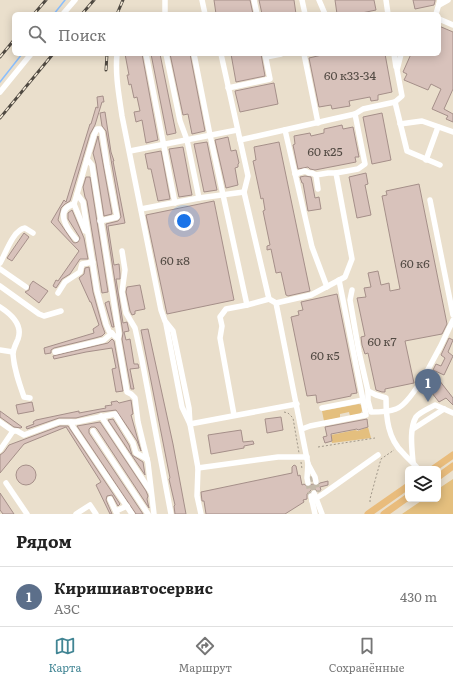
<!DOCTYPE html>
<html lang="ru">
<head>
<meta charset="utf-8">
<style>
  :root { --surface:#fff; --page:#f6f6f6; --text:#222; --muted:#767676; --line:#e0e0e0; --accent:#418594 }
  body { margin:0; font-family:Literata,serif; background:var(--page); color:var(--text) }
  .controls { position:absolute; right:12px; bottom:12px; display:grid; overflow:hidden; border-radius:6px; box-shadow:0 2px 10px #0003 }
  .controls button { width:36px; height:36px; display:grid; place-items:center; padding:0; border:0; border-bottom:1px solid var(--line); background:var(--surface); color:var(--text); font:20px sans-serif }
  .you { position:absolute; left:184px; top:221px; width:14px; height:14px; margin:-10px; border:3px solid #fff; border-radius:50%; background:#1a73e8; box-shadow:0 0 0 6px #1a73e833 }
  .badge { display:grid; place-items:center; width:26px; height:26px; border-radius:50%; background:var(--accent); color:#fff; font-size:13px; font-weight:700 }
  .pin { position:absolute; translate:-50% -33px; filter:drop-shadow(0 1px 2px #0008) }
  .pin::after { content:''; position:absolute; top:21px; width:14px; height:12px; background:inherit; clip-path:polygon(0 0,100% 0,50% 100%) }
  .list { margin:0; padding:0; list-style:none }
  h2 { display:flex; justify-content:space-between; align-items:center; height:52px; margin:0; padding:0 16px; font-size:17px }
  h2 small { font-size:13px; font-weight:400; color:var(--muted) }
  .list li { display:grid; grid-template-columns:26px 1fr auto; gap:12px; align-items:center; box-sizing:border-box; height:60px; padding:0 16px; border-top:1px solid var(--line) }
  .list b { display:block; font-size:15px; white-space:nowrap }
  .list p { margin:0; font-size:13px; white-space:nowrap; color:var(--muted) }
  .list em { font-size:13px; font-style:normal; color:var(--muted) }
  .icon { flex:none; width:22px; height:22px; fill:none; stroke:currentColor; stroke-width:2; stroke-linecap:round; stroke-linejoin:round }
  .map { position:relative; flex:none; width:453px; height:514px; overflow:hidden }
  .search { position:absolute; background:var(--surface); box-shadow:0 2px 10px #0003; left:12px; right:12px; top:12px; height:44px; display:flex; align-items:center; gap:10px; box-sizing:border-box; padding:0 14px; border-radius:6px; color:var(--muted); font-size:15px }
  .sheet { height:112px; background:var(--surface) }
  nav { display:flex; justify-content:space-around; align-items:center; box-sizing:border-box; height:56px; border-top:1px solid var(--line); background:var(--surface); font-size:11px; color:var(--muted) }
  nav a { display:grid; justify-items:center; gap:2px }
  nav .on { color:var(--accent) }
  .map>svg:first-child { display:block }
</style>
</head>
<body>
<div class="map">
<svg width="453" height="514" viewBox="0 0 453 514">
  <rect width="100%" height="100%" fill="#eadfcc"/>
  <!-- green -->
  <g fill="#e4bf7e">
    <path d="M359 404 361 405 362 411 360 414 350 416 349 412 340 414V418L324 421 322 411Z"/>
    <path d="M368 427 371 438 332 443 331 435 355 430 358 431Z"/>
    <path d="M453 479V514H402L424 499H438V489Z"/>
  </g>
  <g fill="none" stroke-linecap="round" stroke-linejoin="round">
    <!-- stream -->
    <g stroke="#8abefc" stroke-width="1.5">
      <path d="M54 14 65 0"/>
      <path d="M0 82 22 54"/>
    </g>
  </g>
  <!-- building -->
  <g fill="#d8c2bb" stroke="#a58f89">
    <path d="M214 0H250L253 14H216Z"/>
    <path d="M259 0H294L296 14H262Z"/>
    <path d="M335 0H374L376 10 357 14H337Z"/>
    <path d="M413 0H435V1L434 5 415 9Z"/>
    <path d="M439 26 453 32V89L444 109 453 114V122L446 119 448 116 432 109 441 89 431 84 428 90 404 80 407 74 403 72 411 54H439Z"/>
    <path d="M125 54H142L158 140 146 143 142 120 136 122 134 112 140 111 137 97 134 98 131 84 129 85 127 75H129Z"/>
    <path d="M151 54H160L176 133 167 135Z"/>
    <path d="M170 54H190L205 131 192 134 188 114 183 115Z"/>
    <path d="M231 54H261L265 76 236 82Z"/>
    <path d="M326 54H385L392 92 378 95V100L371 101 370 97 349 101 350 106 332 109 331 105 319 107 309 58Z"/>
    <path d="M274 83 278 104 240 112 235 91Z"/>
    <path d="M103 96 104 102H102L95 125 90 134 70 201 65 204 61 208 58 220 73 242 75 243 78 242 80 238 68 219V213L72 210 84 238 88 259H80L70 274 62 279 56 288 53 286 56 280 58 281 79 251 51 222 64 200 66 202 90 124H91L96 107 98 108 97 97Z"/>
    <path d="M105 112 111 152 114 161H113L125 223 108 226 114 265 119 264 120 274V279H116L123 323 127 322 129 331 124 332 126 340 130 339 134 364H138L139 368 130 369 134 389H131L122 339 123 333 106 224 118 221 121 217 106 131 102 126 100 113Z"/>
    <path d="M382 113 391 160 372 164 363 117Z"/>
    <path d="M342 125 343 129 353 127 359 157H355L356 162 315 170 310 169 308 167 298 169 293 145 295 144 294 136 310 133 311 136 324 133V129Z"/>
    <path d="M98 136 112 214 104 216 96 164 93 153Z"/>
    <path d="M228 137 231 151 236 150 239 163 238 164V167L235 168 238 185 226 188 215 140Z"/>
    <path d="M207 142 217 190 204 192 194 144Z"/>
    <path d="M279 142 310 291 288 296 286 295 281 272 276 273 271 249 267 250V246L270 245 263 211 265 210 263 198 261 199 253 161 256 160 254 147Z"/>
    <path d="M183 147 192 195 179 197 169 149Z"/>
    <path d="M161 151 170 199 158 201 151 169H148L145 154Z"/>
    <path d="M366 173 368 184 365 185 371 215 357 218 349 177Z"/>
    <path d="M305 176 311 177 315 198 319 197 321 209 308 211 303 183H302L300 177Z"/>
    <path d="M86 177H90L108 292 102 293 87 201 85 197 83 187Z"/>
    <path d="M419 184 447 324 442 334 405 341 414 383 385 389V392H382L376 390 368 353 365 354 362 345 361 337 365 336 357 298 366 297 364 288 371 287 368 273 378 271 381 285 389 283 390 291 400 289 382 196 387 195 386 191Z"/>
    <path d="M214 201 234 300 167 314 146 215Z"/>
    <path d="M24 233 29 237 12 261 7 258Z"/>
    <path d="M89 267 93 292 102 325 105 333 102 336 95 338 54 348 51 350V353L45 354 44 348 94 333 93 329 99 325 91 302H90L79 278 84 274 85 268Z"/>
    <path d="M33 281 48 291 39 303 25 292 29 290 30 285Z"/>
    <path d="M140 285 145 309 135 311V314L132 315 130 311 126 292 127 287Z"/>
    <path d="M337 294 357 393 351 394V396L317 403 316 395 307 396 291 317 299 315 298 311 303 310 301 302Z"/>
    <path d="M109 301 114 327H112L105 303Z"/>
    <path d="M148 329 173 444 186 514H175L174 506 175 505 169 479 170 478 141 330Z"/>
    <path d="M449 338 453 340 448 352 453 356 444 375 433 370 436 364 441 366 445 358 441 355Z"/>
    <path d="M112 339 114 341 123 391 116 392 112 369 116 368 112 348 86 352 54 359 53 356 108 343Z"/>
    <path d="M439 380 453 398V405L446 398 439 402 432 393 439 388 435 384Z"/>
    <path d="M131 400 133 414 131 415 141 451 137 441 116 410 100 412 76 418H59L27 429 26 427 34 424 33 422 36 420 79 411V413L106 408 105 406 112 405 111 402 117 401 119 403Z"/>
    <path d="M32 402 34 411 18 414 16 405Z"/>
    <path d="M0 411 22 427 21 428 14 427 0 417Z"/>
    <path d="M281 417 283 430 267 433 265 419Z"/>
    <path d="M113 419 129 445 132 455 143 462 145 475 108 420Z"/>
    <path d="M367 419 368 427 358 430 357 429 331 434 332 441 325 443 323 437 327 436 325 427Z"/>
    <path d="M100 422 146 491 148 496 147 499 149 508 97 429 95 427H91L89 429V433L143 514H136L77 426Z"/>
    <path d="M60 426H68L120 504 118 506 112 495 107 496 106 500 112 514H110L96 485 101 482 66 427 24 444 0 473V455L4 452 9 445Z"/>
    <path d="M241 430 243 442 253 441 254 444 244 446V448L211 454 208 435Z"/>
    <path d="M294 465 296 466 298 476 300 475 302 485 304 484 308 487 312 484 316 486 320 483 328 481V485L320 487 321 490 318 492 315 489H312L307 494V499L303 500 304 502 285 514H206L204 501H202L201 492 292 473V467Z"/>
    <circle cx="26" cy="475" r="10"/>
    <path d="M0 493 14 514H3L0 510Z"/>
  </g>
  <g fill="none" stroke-linecap="round" stroke-linejoin="round">
    <!-- minor-tunnel -->
    <g stroke="#c3b9a9" stroke-width="5.5" stroke-dasharray="5.5 3" stroke-linecap="butt">
      <path d="M309 468 314 493"/>
      <path d="M316 482 318 492"/>
      <path d="M308 483 311 496"/>
    </g>
    <!-- path -->
    <g stroke="#a09789" stroke-width="1" stroke-dasharray="2 2" stroke-linecap="butt">
      <path d="M284 412 288 413 293 418 299 453"/>
      <path d="M318 447 375 438"/>
      <path d="M301 462 302 469"/>
      <path d="M370 502V499L381 459 394 450"/>
    </g>
    <!-- minor -->
    <g stroke="#fff" stroke-width="5.5">
      <path d="M202 0 205 14"/>
      <path d="M254 0 257 14"/>
      <path d="M302 0 305 14"/>
      <path d="M319 0 325 14"/>
      <path d="M386 0 388 14"/>
      <path d="M439 5 448 0"/>
      <path d="M63 14 75 0"/>
      <path d="M165 14V0"/>
      <path d="M436 14 440 0"/>
      <path d="M439 19 453 25"/>
      <path d="M117 54C115 75 119 95 122 116L161 310 165 321 173 331 189 408 190 424 198 468 278 457H307"/>
      <path d="M146 54 175 203"/>
      <path d="M166 54 180 121 187 140 199 198"/>
      <path d="M194 54 210 135 247 305"/>
      <path d="M221 54 248 176 244 192 269 299 276 303 308 464 315 477 316 482"/>
      <path d="M304 54 318 123"/>
      <path d="M394 54 396 67"/>
      <path d="M266 57 281 54"/>
      <path d="M228 88 270 79 265 54"/>
      <path d="M0 92 31 54"/>
      <path d="M395 102 407 151 440 165"/>
      <path d="M400 124 422 121 453 132"/>
      <path d="M285 130 312 247 327 287"/>
      <path d="M240 140 355 114 363 109 395 102 402 96 397 70 401 54"/>
      <path d="M130 151 237 130"/>
      <path d="M87 159 94 135 97 129H100L102 132 107 165 117 217 100 221"/>
      <path d="M426 160 438 127"/>
      <path d="M295 174 305 171 309 173H312L316 175"/>
      <path d="M318 189 316 175 328 173H336"/>
      <path d="M77 194 74 204 85 231"/>
      <path d="M430 200 453 315"/>
      <path d="M74 204C54 210 67 229 76 239"/>
      <path d="M141 209 199 198 244 192"/>
      <path d="M122 251 125 270 122 292 126 313 135 328 142 360 171 514"/>
      <path d="M0 263C6 253 13 230 25 228L33 233"/>
      <path d="M0 269 26 287"/>
      <path d="M0 286 39 314 44 316 61 311"/>
      <path d="M352 290 350 300 359 352 368 391V401L371 412C379 412 388 412 396 409 414 403 445 338 453 320"/>
      <path d="M58 293 65 282 80 272 82 264 93 262"/>
      <path d="M276 303 311 295 345 277 352 259 336 173 358 169 365 164 355 114"/>
      <path d="M0 307C11 314 23 325 18 339 16 344 13 349 13 354 14 369 19 383 24 397L30 398"/>
      <path d="M166 324 182 407 190 424 297 404"/>
      <path d="M118 339 119 334 92 165 87 159 77 194 83 202 97 291 106 324 109 331 118 339 127 392 131 394 135 398 138 422 148 463 154 514"/>
      <path d="M0 350 13 352"/>
      <path d="M55 352 104 340 112 333"/>
      <path d="M368 391 376 395 386 398C386 418 388 439 403 453 408 459 414 463 418 469"/>
      <path d="M322 408 363 400"/>
      <path d="M234 415 220 338 222 326 220 317 226 309 247 305 269 299"/>
      <path d="M101 416 151 492"/>
      <path d="M0 422 13 431H17L24 435 59 422H76L115 414 133 443 136 453 147 459"/>
      <path d="M71 422 73 427 132 514"/>
      <path d="M302 429 310 426 366 415 339 280"/>
      <path d="M413 429 444 409"/>
      <path d="M93 431 148 514"/>
      <path d="M0 450 13 431"/>
      <path d="M413 462C412 449 409 429 416 417 420 412 430 408 435 405L453 413"/>
      <path d="M198 468 197 496 201 514"/>
      <path d="M6 483 27 514"/>
      <path d="M308 483 307 478 308 464"/>
      <path d="M314 493 322 514"/>
      <path d="M311 496 315 514"/>
      <path d="M110 499 117 514"/>
      <path d="M312 501 323 494 378 455"/>
      <path d="M116 511 127 506"/>
      <path d="M76 514 90 505 96 514"/>
    </g>
    <!-- major -->
    <g stroke="#e9bc7c" stroke-width="7">
      <path d="M433 469 453 455"/>
      <path d="M438 477 453 466"/>
      <path d="M368 514 408 486"/>
      <path d="M384 514 408 497"/>
    </g>
    <defs>
      <g id="rail">
        <path d="M34 14 46 0"/>
        <path d="M82 14 94 0"/>
        <path d="M117 14 123 0"/>
        <path d="M0 57 14 40"/>
        <path d="M106 70 107 54"/>
        <path d="M0 118 53 54"/>
      </g>
    </defs>
    <!-- rail casing -->
    <use href="#rail" stroke="#504a42" stroke-width="3"/>
    <!-- rail -->
    <use href="#rail" stroke="#f7ecd9" stroke-width="1.5" stroke-dasharray="4.5" stroke-linecap="butt"/>
  </g>
  <g text-anchor="middle" dominant-baseline="central" stroke-width="3" stroke-linejoin="round" paint-order="stroke">
    <!-- number labels -->
    <g font-size="12" fill="#534b44">
      <text x="350" y="75">60 к33-34</text>
      <text x="325" y="151">60 к25</text>
      <text x="175" y="260">60 к8</text>
      <text x="415" y="263">60 к6</text>
      <text x="382" y="341">60 к7</text>
      <text x="325" y="355">60 к5</text>
    </g>
  </g>
</svg>
<div class="controls">
<button><svg class="icon" aria-label="layers" viewBox="0 0 24 24"><path d="M12 4l9 5-9 5-9-5zM3 14l9 5 9-5"/></svg></button>
</div>
<div class="you"></div>
<div class="pin badge" style="left:428px;top:402px;background:#5c6f8a">1</div>
<div class="search"><svg class="icon" aria-label="search" viewBox="0 0 24 24"><circle cx="10" cy="10" r="6"/><path d="M15 15l6 6"/></svg>Поиск</div>
</div>
<section class="sheet">
<h2>Рядом<small></small></h2>
<ul class="list">
<li><span class="badge" style="background:#5c6f8a">1</span><div><b>Киришиавтосервис</b><p>АЗС</p></div><em>430 m</em></li>
</ul>
</section>
<nav>
<a class="on"><svg class="icon" aria-label="map" viewBox="0 0 24 24"><path d="M3 6l6-2 6 2 6-2v14l-6 2-6-2-6 2zM9 4v14M15 6v14"/></svg>Карта</a>
<a><svg class="icon" aria-label="directions" viewBox="0 0 24 24"><path d="M12 3l9 9-9 9-9-9zM9 14v-3h6M13 9l2 2-2 2"/></svg>Маршрут</a>
<a><svg class="icon" aria-label="saved" viewBox="0 0 24 24"><path d="M7 4h10v16l-5-4-5 4z"/></svg>Сохранённые</a>
</nav>
</body>
</html>
